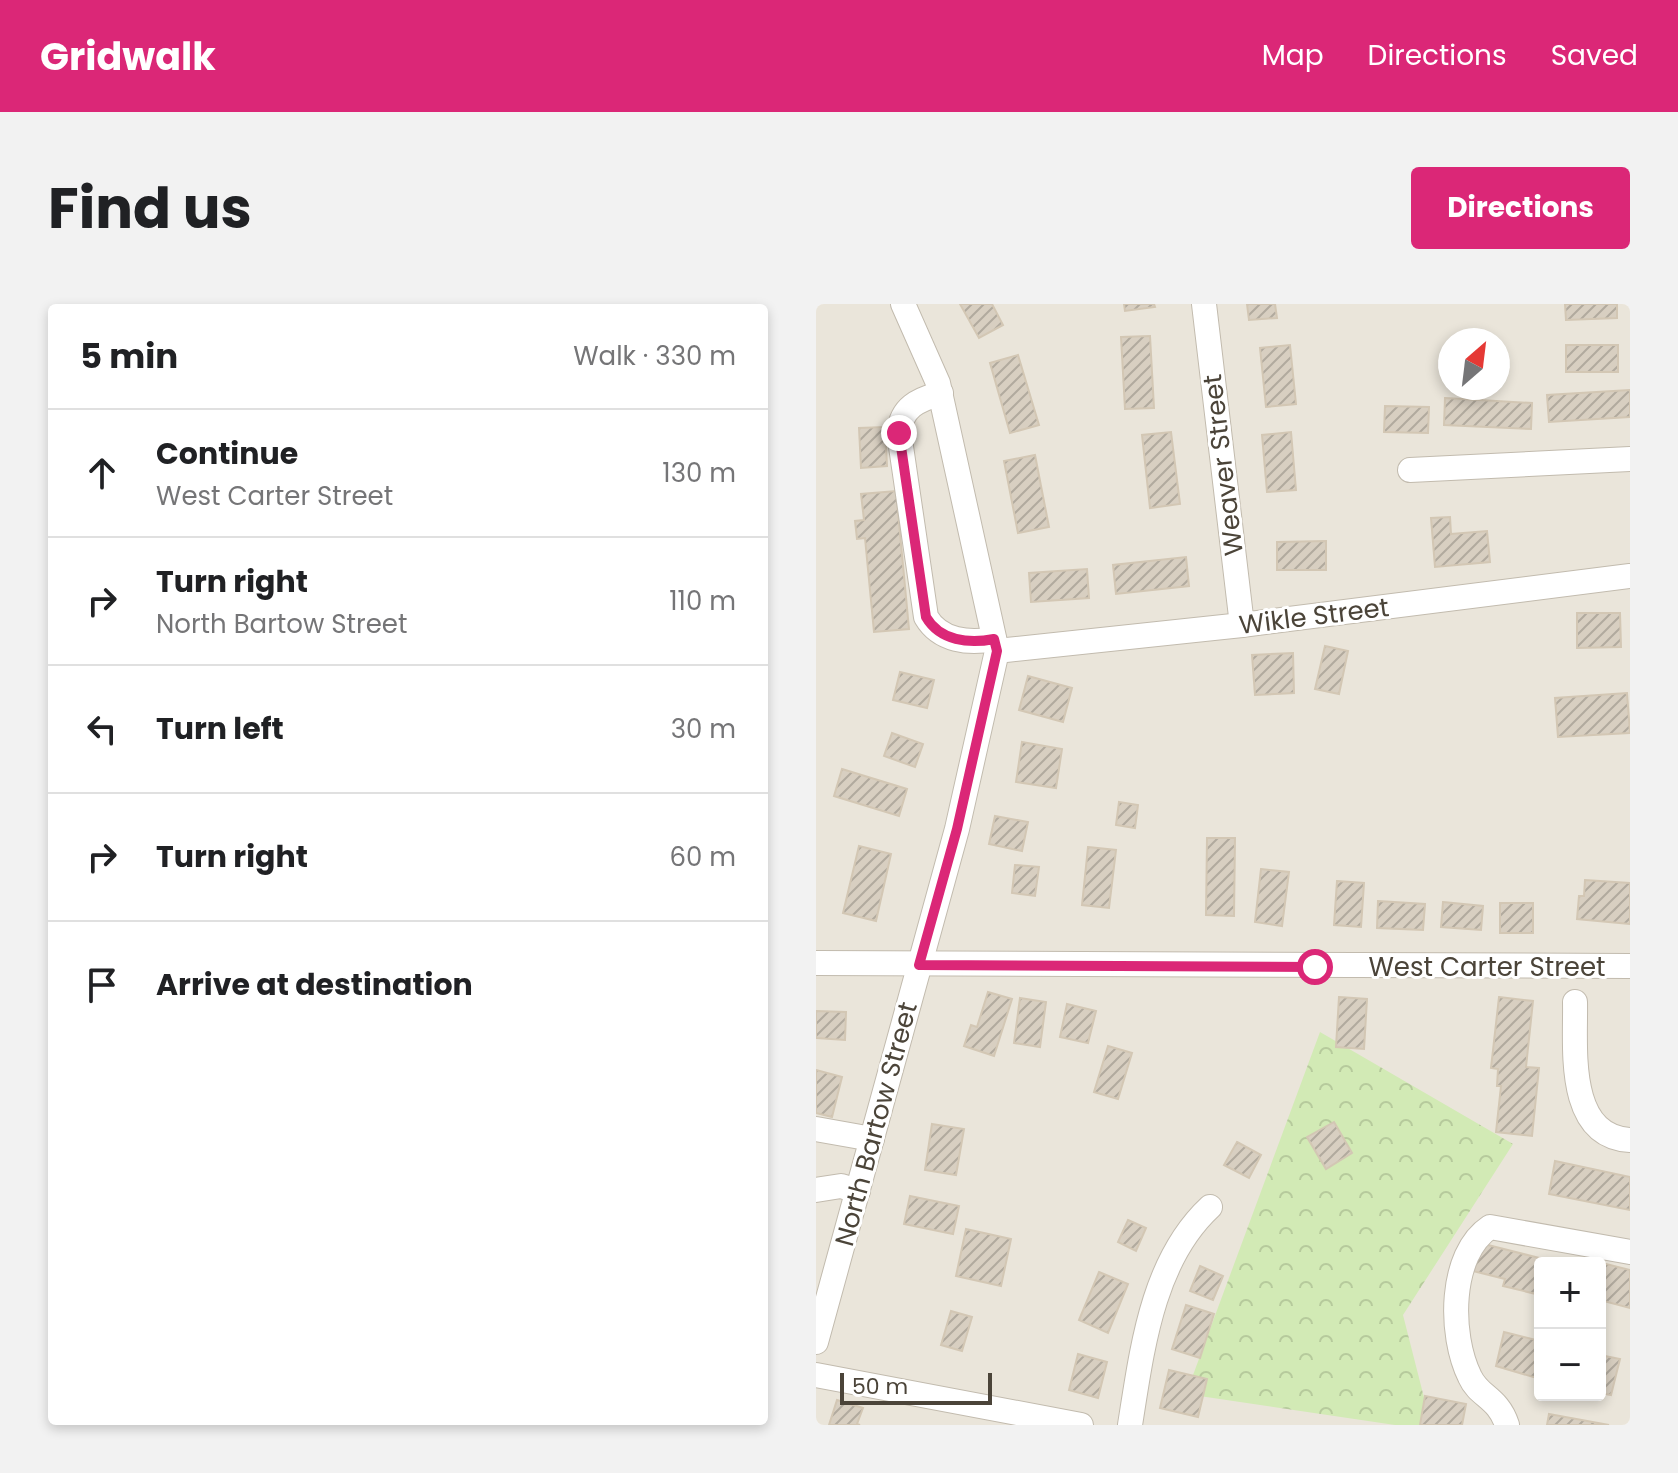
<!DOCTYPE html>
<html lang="en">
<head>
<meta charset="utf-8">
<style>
  :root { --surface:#fff; --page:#f2f2f2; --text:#202124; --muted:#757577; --line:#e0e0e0; --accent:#db2777 }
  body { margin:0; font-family:Poppins,sans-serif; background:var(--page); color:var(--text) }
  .controls { position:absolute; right:24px; bottom:24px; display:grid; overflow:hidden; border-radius:8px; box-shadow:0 4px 12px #0003 }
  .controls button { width:72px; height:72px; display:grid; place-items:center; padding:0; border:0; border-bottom:2px solid var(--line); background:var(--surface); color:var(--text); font:40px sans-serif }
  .compass { position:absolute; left:622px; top:24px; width:72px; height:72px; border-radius:50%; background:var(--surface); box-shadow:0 4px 12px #0003; rotate:28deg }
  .scale { position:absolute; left:24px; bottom:20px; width:152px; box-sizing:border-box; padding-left:8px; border:4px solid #4b4439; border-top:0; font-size:22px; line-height:28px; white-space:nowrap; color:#4b4439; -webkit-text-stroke:6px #fff; paint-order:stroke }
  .stop { position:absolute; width:24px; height:24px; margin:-18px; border:6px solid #db2777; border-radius:50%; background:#fff }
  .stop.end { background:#db2777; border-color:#fff; box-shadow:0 2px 8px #0008 }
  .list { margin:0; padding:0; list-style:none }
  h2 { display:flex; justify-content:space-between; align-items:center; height:104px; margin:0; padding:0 32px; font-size:34px }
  h2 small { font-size:26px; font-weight:400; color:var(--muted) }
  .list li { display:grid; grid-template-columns:52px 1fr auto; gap:24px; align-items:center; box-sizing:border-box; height:128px; padding:0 32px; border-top:2px solid var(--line) }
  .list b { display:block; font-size:30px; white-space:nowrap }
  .list p { margin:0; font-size:26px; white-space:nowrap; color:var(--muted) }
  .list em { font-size:26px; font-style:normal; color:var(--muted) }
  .icon { flex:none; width:44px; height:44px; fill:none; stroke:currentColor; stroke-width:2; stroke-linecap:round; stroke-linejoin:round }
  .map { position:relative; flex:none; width:814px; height:1121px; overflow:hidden; border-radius:8px }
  header { display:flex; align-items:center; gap:48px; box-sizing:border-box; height:112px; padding:0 40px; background:var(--accent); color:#fff }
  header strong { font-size:38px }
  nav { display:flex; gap:44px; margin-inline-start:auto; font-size:28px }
  .intro { display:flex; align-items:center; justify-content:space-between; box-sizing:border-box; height:192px; padding:0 48px }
  h1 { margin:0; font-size:56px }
  .button { padding:20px 36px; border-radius:8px; background:var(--accent); color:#fff; font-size:28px; font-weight:700 }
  main { display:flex; gap:48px; padding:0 48px }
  aside { flex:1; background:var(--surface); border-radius:8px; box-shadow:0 4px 12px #0003 }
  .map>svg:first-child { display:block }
</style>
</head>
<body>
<header>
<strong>Gridwalk</strong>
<nav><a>Map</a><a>Directions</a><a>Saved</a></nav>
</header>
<div class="intro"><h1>Find us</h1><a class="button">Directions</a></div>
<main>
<aside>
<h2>5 min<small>Walk · 330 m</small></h2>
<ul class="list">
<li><svg class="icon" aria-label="ahead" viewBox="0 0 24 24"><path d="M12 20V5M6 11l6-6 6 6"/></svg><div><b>Continue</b><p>West Carter Street</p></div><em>130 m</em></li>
<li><svg class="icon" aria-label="right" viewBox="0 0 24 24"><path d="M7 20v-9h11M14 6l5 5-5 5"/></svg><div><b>Turn right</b><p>North Bartow Street</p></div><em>110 m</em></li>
<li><svg class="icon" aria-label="left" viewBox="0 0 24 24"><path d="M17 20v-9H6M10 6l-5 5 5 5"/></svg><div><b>Turn left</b></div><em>30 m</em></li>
<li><svg class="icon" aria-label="right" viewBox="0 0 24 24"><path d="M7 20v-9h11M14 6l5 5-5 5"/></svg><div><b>Turn right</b></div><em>60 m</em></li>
<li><svg class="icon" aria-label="arrive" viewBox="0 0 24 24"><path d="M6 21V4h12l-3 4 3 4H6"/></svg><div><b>Arrive at destination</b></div></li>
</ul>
</aside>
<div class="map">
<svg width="814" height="1121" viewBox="0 0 814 1121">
  <defs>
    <pattern id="forest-crowns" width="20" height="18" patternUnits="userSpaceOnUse" patternTransform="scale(2)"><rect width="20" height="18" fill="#d2eab5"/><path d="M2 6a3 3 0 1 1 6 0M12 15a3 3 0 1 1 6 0" fill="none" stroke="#b6ca9c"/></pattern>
    <pattern id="building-hatch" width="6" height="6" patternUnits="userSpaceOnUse" patternTransform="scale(2)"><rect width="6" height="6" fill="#d8cfc1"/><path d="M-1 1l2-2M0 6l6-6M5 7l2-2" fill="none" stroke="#b1aa9e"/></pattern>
  </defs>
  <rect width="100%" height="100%" fill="#f6f3ec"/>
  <!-- residential -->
  <path fill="#eae5da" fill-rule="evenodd" d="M0 0H814V1121H0ZM634 36H682V84H634ZM724 959H784V1091H724Z"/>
  <!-- forest -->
  <path fill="url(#forest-crowns)" d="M504 728 697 840 587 1011 615 1121H579L370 1090Z"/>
  <!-- building -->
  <g fill="url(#building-hatch)" stroke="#d3c7b4" stroke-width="2">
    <path d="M144 0H176L187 21 163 34Z"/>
    <path d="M308 0H338L339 3 309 7Z"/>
    <path d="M431 0H459L461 14 433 16Z"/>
    <path d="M749 0H801V14L750 16Z"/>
    <path d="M334 32 338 104 309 105 305 33Z"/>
    <path d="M474 41 480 100 450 103 444 44Z"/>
    <rect x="750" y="41" width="52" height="27"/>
    <path d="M202 51 223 121 194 129 174 59Z"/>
    <path d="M814 86V113L733 118 731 91Z"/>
    <path d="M629 94 716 99 715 125 628 121Z"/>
    <path d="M569 102 613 103 612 129 568 128Z"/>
    <path d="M69 123 71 162 45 164 43 124Z"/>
    <path d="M355 128 364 200 334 204 326 131Z"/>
    <path d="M475 128 480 186 451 188 446 131Z"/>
    <path d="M219 151 233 223 202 229 188 157Z"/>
    <path d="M80 187 93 325 58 328 49 234 41 235 39 217 48 216 45 190Z"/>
    <path d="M634 213 635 230 671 227 674 258 619 263 615 214Z"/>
    <path d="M510 237V266H461V238Z"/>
    <path d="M370 253 373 282 300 290 297 261Z"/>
    <path d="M271 265 273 294 215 298 213 269Z"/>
    <path d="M761 309H804L805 343 761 344Z"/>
    <path d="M509 342 532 347 523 390 499 385Z"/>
    <path d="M477 349 478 389 439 391 436 351Z"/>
    <path d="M84 368 118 376 111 404 77 396Z"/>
    <path d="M212 372 256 384 247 418 203 406Z"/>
    <path d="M811 389 814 429 742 433 739 394Z"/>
    <path d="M76 429 107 440 99 463 68 452Z"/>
    <path d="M206 438 246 445 240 484 200 478Z"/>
    <path d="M26 465 91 485 83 512 18 492Z"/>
    <path d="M303 498 322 501 319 524 300 521Z"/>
    <path d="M179 512 212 518 206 547 173 540Z"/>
    <path d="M391 534H419L418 612 390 611Z"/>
    <path d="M43 542 75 550 60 617 27 609Z"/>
    <path d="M272 543 300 546 293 604 266 601Z"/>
    <path d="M199 561 223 563 219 592 196 589Z"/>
    <path d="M445 565 473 568 466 622 439 618Z"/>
    <path d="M769 576 814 579V620L761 615 763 592H768Z"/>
    <path d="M521 577 548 579 545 623 518 621Z"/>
    <path d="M562 597 609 600 607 626 561 624Z"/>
    <path d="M627 598 667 602 665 626 625 623Z"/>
    <rect x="684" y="599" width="33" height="30"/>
    <path d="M172 688 196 695 178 752 148 742 155 721 161 723Z"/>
    <path d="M523 693 551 695 548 745 520 743Z"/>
    <path d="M683 693 717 697 710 763 723 764 716 832 680 828 685 782H681L682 765 675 764Z"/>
    <path d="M204 694 230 698 224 743 198 739Z"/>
    <path d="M251 700 280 707 272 739 244 733Z"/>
    <path d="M0 707 30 708 29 736 0 734Z"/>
    <path d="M292 742 316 749 302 795 278 788Z"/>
    <path d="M0 766 26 773 16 813 0 809Z"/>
    <path d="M518 818 536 849 510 865 491 833Z"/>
    <path d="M116 820 148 825 140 871 109 866Z"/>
    <path d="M421 838 445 851 433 874 408 861Z"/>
    <path d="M739 857 814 873V906L733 890Z"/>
    <path d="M94 892 143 902 137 930 88 920Z"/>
    <path d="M312 916 330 924 320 947 302 938Z"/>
    <path d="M150 925 195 935 185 982 140 972Z"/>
    <path d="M664 939 743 959H724V991L687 982 689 975 657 967Z"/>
    <path d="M786 959 814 966V1004L784 996Z"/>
    <path d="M384 962 407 972 397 996 374 987Z"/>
    <path d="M283 968 312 980 292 1029 263 1016Z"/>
    <path d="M370 1001 398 1010 384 1054 356 1045Z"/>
    <path d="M135 1007 156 1013 146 1047 125 1041Z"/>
    <path d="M688 1028 724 1037V1075L680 1062Z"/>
    <path d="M262 1050 291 1058 282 1094 253 1086Z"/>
    <path d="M784 1051 804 1055 795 1091 784 1089Z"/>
    <path d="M353 1066 391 1075 382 1113 344 1104Z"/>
    <path d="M609 1092 650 1100 646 1121H604Z"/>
    <path d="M21 1096 47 1104 41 1120 44 1121H13Z"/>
    <path d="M733 1110 793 1121H731Z"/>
  </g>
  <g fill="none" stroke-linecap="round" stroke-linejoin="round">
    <defs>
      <g id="minor">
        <path d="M388 0 426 321"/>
        <path d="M125 89C102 96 85 103 83 129L110 313C124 337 153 340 178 335"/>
        <path d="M594 166 814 155"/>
        <path d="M181 347 426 321 814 272"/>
        <path d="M0 659 814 662"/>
        <path d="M759 698C760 742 749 832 814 836"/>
        <path d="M0 825 56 835"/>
        <path d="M0 886 25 882 42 887"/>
        <path d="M0 1038 141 525 181 347 122 79 87 0"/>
        <path d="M0 1071 265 1121"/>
        <path d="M314 1121C326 1046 336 957 394 903"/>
        <path d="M691 1121C682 1093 663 1093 654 1073 633 1031 633 950 674 923L814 948"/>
      </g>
    </defs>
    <!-- minor casing -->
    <use href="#minor" stroke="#c2bbae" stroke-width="26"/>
    <!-- minor -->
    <use href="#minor" stroke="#fff" stroke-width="24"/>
  </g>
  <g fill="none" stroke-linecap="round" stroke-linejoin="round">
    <!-- route -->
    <path stroke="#db2777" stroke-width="10" d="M83 129 110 313C124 337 153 340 178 335L181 347 141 525 103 661 499 663"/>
  </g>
  <g text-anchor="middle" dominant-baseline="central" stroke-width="6" stroke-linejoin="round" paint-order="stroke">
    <!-- street labels -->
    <g font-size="26" fill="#4b4439" stroke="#fff">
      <text transform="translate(407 161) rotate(-97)">Weaver Street</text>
      <text transform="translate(498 312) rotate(-7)">Wikle Street</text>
      <text x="671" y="663">West Carter Street</text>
      <text transform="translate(60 820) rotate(-75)">North Bartow Street</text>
    </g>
  </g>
</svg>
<div class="controls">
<button>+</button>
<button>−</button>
</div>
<svg class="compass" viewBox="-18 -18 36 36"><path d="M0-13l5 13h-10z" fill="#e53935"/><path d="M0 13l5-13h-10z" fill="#757577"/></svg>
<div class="scale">50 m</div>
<div class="stop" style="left:499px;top:663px"></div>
<div class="stop end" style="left:83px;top:129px"></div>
</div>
</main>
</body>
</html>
